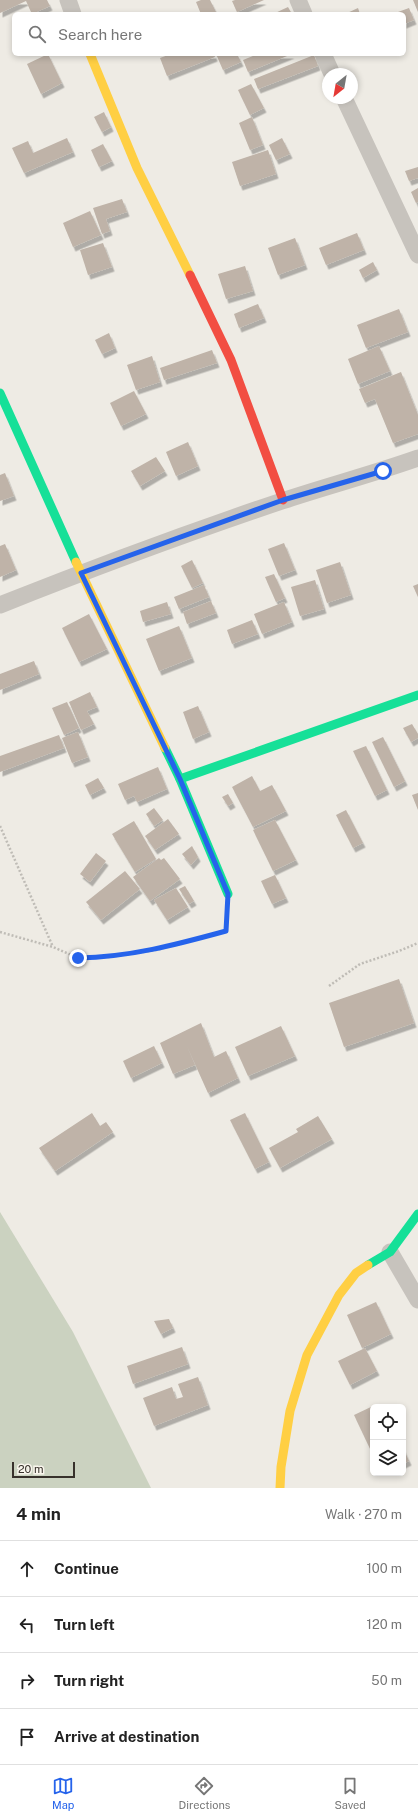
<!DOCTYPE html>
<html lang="en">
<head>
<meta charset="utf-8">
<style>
  :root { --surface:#fff; --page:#f6f6f6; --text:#222; --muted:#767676; --line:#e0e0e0; --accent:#2563eb }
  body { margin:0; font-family:"Public Sans",sans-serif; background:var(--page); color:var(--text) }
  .controls { position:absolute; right:12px; bottom:12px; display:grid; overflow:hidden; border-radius:6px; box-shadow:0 2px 6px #0003 }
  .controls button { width:36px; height:36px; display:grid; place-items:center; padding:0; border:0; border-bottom:1px solid var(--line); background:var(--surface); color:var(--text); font:20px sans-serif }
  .compass { position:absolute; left:322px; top:68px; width:36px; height:36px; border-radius:50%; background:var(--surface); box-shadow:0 2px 6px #0003; rotate:211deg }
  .scale { position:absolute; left:12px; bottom:10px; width:63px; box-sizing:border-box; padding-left:4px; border:2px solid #37312b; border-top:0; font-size:11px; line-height:14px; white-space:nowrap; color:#37312b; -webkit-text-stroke:3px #f9f6ed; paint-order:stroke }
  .stop { position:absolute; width:12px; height:12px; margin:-9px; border:3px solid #2563eb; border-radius:50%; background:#fff }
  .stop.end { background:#2563eb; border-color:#fff; box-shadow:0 1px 4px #0008 }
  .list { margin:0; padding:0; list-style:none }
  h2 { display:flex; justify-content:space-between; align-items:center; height:52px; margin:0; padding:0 16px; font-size:17px }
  h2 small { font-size:13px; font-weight:400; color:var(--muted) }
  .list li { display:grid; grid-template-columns:26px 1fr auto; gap:12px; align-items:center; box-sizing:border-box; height:56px; padding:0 16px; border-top:1px solid var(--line) }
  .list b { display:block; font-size:15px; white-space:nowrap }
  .list em { font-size:13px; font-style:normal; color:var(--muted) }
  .icon { flex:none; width:22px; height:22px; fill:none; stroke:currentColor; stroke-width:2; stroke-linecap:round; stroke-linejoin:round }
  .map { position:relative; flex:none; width:418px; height:1488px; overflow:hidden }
  .search { position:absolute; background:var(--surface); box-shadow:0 2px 6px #0003; left:12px; right:12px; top:12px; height:44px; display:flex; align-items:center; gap:10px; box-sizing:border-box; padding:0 14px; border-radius:6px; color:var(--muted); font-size:15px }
  .sheet { height:276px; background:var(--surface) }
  nav { display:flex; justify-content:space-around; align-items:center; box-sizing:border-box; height:56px; border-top:1px solid var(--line); background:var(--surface); font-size:11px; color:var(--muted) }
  nav a { display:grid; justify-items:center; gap:2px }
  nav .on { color:var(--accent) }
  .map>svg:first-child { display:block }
</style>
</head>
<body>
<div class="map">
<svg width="418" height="1488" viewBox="0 0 418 1488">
  <defs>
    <filter id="shadow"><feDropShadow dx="2.5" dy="4.5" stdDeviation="0" flood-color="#0004"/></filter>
  </defs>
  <rect width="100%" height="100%" fill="#eeebe4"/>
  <!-- green -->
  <path fill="#cbd2c0" d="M0 1212 73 1332 151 1488H0Z"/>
  <!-- building -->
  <g fill="#bfb3a8" filter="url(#shadow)">
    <path d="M0 0H47L50 6 32 14 26 1 0 13Z"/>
    <path d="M201 0H210L217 14H201L196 2Z"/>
    <path d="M235 0H264L237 12 232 1Z"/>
    <path d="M413 0H418V12Z"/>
    <path d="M288 7 292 14H273Z"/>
    <path d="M358 8 360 14H345Z"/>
    <path d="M409 8 414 20 404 24V14H399L398 12Z"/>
    <path d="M48 54 62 83 41 94 27 64Z"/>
    <path d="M171 54H214L215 57 167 76 160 58Z"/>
    <path d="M216 54H237L241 62 223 70Z"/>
    <path d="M258 54H292L248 72 243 60Z"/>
    <path d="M314 55 318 66 258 89 254 79Z"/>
    <path d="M251 84 264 108 250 115 238 90Z"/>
    <path d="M104 112 111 127 102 132 94 117Z"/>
    <path d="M252 117 263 145 250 150 239 123Z"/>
    <path d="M67 138 73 152 24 173 12 148 28 141 33 153Z"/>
    <path d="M282 138 290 154 276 160 269 145Z"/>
    <path d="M103 144 112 161 99 167 91 150Z"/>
    <path d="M268 150 276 174 240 186 232 162Z"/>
    <path d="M418 167V178L409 181 405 171Z"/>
    <path d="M418 188V202L416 203 411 192Z"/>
    <path d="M122 199 127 212 106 219 110 231 102 234 93 208Z"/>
    <path d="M90 211 101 235 73 247 63 223Z"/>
    <path d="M357 233 364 250 326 265 319 248Z"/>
    <path d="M295 238 305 265 278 275 268 248Z"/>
    <path d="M103 243 112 267 88 275 80 250Z"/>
    <path d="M373 262 377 270 363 278 359 270Z"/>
    <path d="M245 266 253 291 226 299 218 274Z"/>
    <path d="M258 304 264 318 239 328 234 314Z"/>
    <path d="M399 309 408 332 366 348 357 325Z"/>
    <path d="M109 333 115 348 102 354 95 340Z"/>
    <path d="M379 346 390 371 358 384 348 359Z"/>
    <path d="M212 350 217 363 164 380 160 368Z"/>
    <path d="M152 356 160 382 136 390 127 365Z"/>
    <path d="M401 372 418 415V434L393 443 375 399 365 403 359 389Z"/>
    <path d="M134 391 146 414 121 426 110 403Z"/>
    <path d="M188 442 198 466 176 476 166 452Z"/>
    <path d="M156 457 165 471 140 486 131 471Z"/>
    <path d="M5 473 14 496 0 501V475Z"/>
    <path d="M284 543 295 570 279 576 268 549Z"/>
    <path d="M5 544 16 570 0 577V546Z"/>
    <path d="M192 560 203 583 192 588 181 566Z"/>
    <path d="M340 562 351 595 327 603 316 570Z"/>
    <path d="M274 574 285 598 276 602 265 577Z"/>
    <path d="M315 580 324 609 300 616 291 587Z"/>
    <path d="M418 584V597L413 586Z"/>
    <path d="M204 585 209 597 179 609 174 597Z"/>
    <path d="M211 601 216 613 187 624 183 612Z"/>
    <path d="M167 602 171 614 143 622 140 611Z"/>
    <path d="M284 602 292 622 262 634 254 614Z"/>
    <path d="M89 614 107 649 79 662 62 628Z"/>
    <path d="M252 620 258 634 232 644 227 630Z"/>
    <path d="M179 626 192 658 159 671 146 639Z"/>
    <path d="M34 661 39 674 0 690V674Z"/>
    <path d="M90 692 97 707 87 711 94 724 81 730 69 702Z"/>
    <path d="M67 702 79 728 64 735 52 708Z"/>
    <path d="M198 706 209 732 193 739 183 712Z"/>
    <path d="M412 724 418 734V738L411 742 403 728Z"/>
    <path d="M78 732 88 757 72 763 62 738Z"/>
    <path d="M59 735 64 748 0 772V756Z"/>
    <path d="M383 737 405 781 394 787 372 742Z"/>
    <path d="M366 746 387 790 375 796 353 751Z"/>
    <path d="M158 767 167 789 137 802 134 796 125 800 118 784Z"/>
    <path d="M252 776 260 791 272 785 286 811 253 827 232 787Z"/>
    <path d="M98 778 104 788 90 795 85 785Z"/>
    <path d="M418 793V810L412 795Z"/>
    <path d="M228 794 233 803 228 806 222 797Z"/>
    <path d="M154 808 163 820 154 826 146 814Z"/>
    <path d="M346 810 363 843 353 848 336 815Z"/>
    <path d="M168 819 179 834 155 850 145 836Z"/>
    <path d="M275 820 296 860 273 871 253 830Z"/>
    <path d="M134 821 156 859 135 872 112 834Z"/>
    <path d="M192 846 198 857 191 865 182 854Z"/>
    <path d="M96 853 106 861 90 882 80 874Z"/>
    <path d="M159 858 161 860 164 858 180 879 150 901 133 877Z"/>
    <path d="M125 871 140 889 101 920 86 902Z"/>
    <path d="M275 875 286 898 272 904 261 881Z"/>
    <path d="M185 886 194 901 189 904 179 889Z"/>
    <path d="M176 888 188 907 167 920 154 900Z"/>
    <path d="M399 979 414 1023 344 1047 329 1003Z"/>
    <path d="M201 1023 214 1057 226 1051 238 1078 208 1093 186 1044 195 1065 173 1074 160 1043Z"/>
    <path d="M281 1026 295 1056 248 1076 235 1047Z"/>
    <path d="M154 1046 162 1063 131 1078 123 1061Z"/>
    <path d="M92 1113 100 1126 106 1122 113 1132 55 1171 39 1148Z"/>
    <path d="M245 1113 269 1162 255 1169 230 1120Z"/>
    <path d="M318 1116 332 1139 280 1168 269 1148 298 1132 296 1129Z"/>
    <path d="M376 1302 391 1334 362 1348 347 1315Z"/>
    <path d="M169 1319 173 1328 161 1334 154 1321Z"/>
    <path d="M182 1347 188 1364 133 1384 127 1366Z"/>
    <path d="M365 1348 377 1371 350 1385 338 1361Z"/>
    <path d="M198 1377 208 1405 154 1426 143 1398 172 1387 176 1399 183 1397 178 1384Z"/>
    <path d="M373 1406V1455L354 1415Z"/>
    <path d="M403 1448 409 1461 403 1464Z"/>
  </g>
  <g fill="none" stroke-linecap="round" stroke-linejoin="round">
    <!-- path -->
    <g stroke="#bfbcb6" stroke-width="2.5" stroke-dasharray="2 2" stroke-linecap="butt">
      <path d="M0 826 53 947"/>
      <path d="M0 932 53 947 78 958 109 957 156 950 226 931 227 915"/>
      <path d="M329 986 360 964 399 951 418 943"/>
    </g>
    <!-- street -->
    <g stroke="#c7c3bd" stroke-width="17">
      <path d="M68 0 73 14"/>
      <path d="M298 0 304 14"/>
      <path d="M323 54 332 74"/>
      <path d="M344 98 418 255"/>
      <path d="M0 605C93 568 187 533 282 501 327 486 373 474 418 458"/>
      <path d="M390 1252 418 1300"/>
    </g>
    <!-- fast -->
    <g stroke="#16e098" stroke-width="9">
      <path d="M0 393 76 562"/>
      <path d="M165 748 180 779 228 894"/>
      <path d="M180 779 418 695"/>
      <path d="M368 1265 390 1252 418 1214"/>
    </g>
    <!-- slow -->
    <g stroke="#ffcf43" stroke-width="9">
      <path d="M90 54 137 168 190 275"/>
      <path d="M76 562 165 748"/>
      <path d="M280 1488 281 1467 290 1411 307 1355 339 1295 356 1273 368 1265"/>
    </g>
    <!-- jam -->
    <path stroke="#f24e42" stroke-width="9" d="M190 275 231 360 283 500"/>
  </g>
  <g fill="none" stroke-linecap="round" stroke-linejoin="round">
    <!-- route -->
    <path stroke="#2563eb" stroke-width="5" d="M78 958C130 957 175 945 226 931L228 894 180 779 81 573 283 500 383 471"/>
  </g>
</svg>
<div class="controls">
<button><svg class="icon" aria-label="locate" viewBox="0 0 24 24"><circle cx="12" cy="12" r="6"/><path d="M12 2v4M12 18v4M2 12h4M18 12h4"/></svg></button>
<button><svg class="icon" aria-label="layers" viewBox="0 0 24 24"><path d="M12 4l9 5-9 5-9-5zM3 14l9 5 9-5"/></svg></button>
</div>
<svg class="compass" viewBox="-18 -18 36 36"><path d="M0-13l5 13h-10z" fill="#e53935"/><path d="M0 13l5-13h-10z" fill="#767676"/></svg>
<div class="scale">20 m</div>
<div class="stop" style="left:383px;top:471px"></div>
<div class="stop end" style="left:78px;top:958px"></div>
<div class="search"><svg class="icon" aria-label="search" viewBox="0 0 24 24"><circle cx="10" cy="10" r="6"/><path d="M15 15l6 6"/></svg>Search here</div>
</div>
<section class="sheet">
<h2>4 min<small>Walk · 270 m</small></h2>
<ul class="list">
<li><svg class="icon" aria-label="ahead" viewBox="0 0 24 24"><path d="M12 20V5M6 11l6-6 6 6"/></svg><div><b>Continue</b></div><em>100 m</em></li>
<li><svg class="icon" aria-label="left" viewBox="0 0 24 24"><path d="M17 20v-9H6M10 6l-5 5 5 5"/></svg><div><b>Turn left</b></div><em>120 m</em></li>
<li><svg class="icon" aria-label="right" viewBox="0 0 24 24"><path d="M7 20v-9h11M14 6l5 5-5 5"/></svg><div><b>Turn right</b></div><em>50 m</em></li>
<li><svg class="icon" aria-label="arrive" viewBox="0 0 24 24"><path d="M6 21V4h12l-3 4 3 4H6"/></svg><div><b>Arrive at destination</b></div></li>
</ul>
</section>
<nav>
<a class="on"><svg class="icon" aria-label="map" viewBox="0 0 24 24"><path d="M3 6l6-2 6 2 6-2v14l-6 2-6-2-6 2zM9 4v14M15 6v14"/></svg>Map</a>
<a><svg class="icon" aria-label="directions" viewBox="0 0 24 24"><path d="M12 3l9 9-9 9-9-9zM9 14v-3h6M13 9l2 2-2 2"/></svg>Directions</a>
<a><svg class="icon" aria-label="saved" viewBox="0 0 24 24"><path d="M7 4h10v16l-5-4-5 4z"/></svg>Saved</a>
</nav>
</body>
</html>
